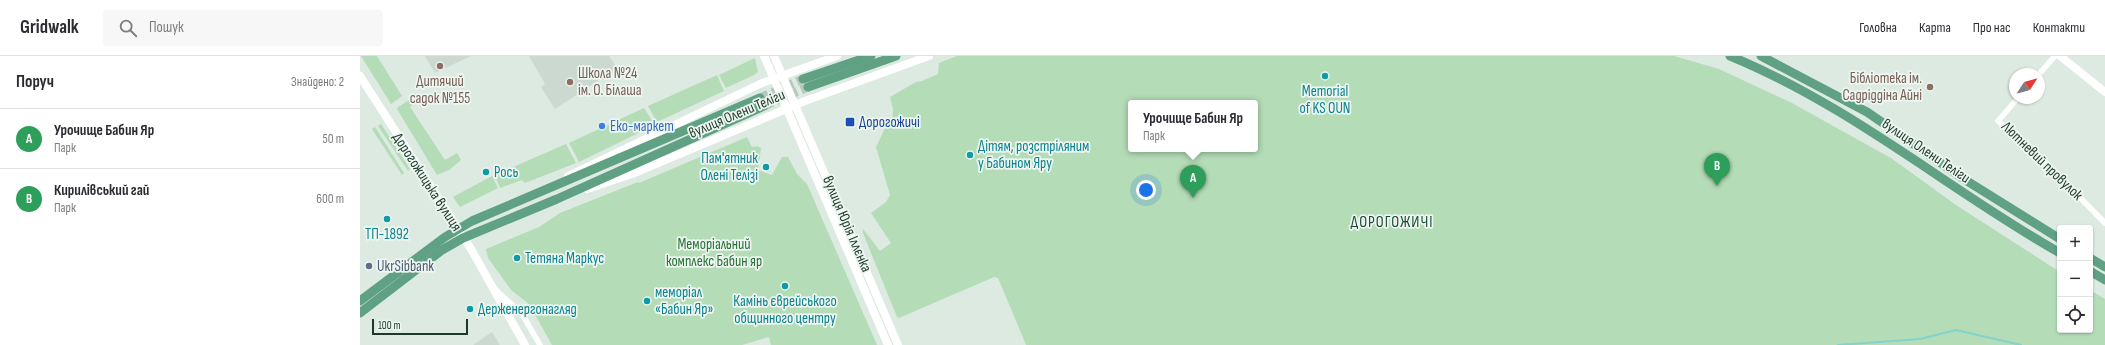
<!DOCTYPE html>
<html lang="uk">
<head>
<meta charset="utf-8">
<style>
  :root { --surface:#fff; --page:#f7f7f7; --text:#2b2b33; --muted:#7c7c81; --line:#e1e1e2; --accent:#0b8043 }
  body { margin:0; font-family:"Sofia Sans Condensed",sans-serif; background:var(--page); color:var(--text) }
  .controls { position:absolute; right:12px; bottom:12px; display:grid; overflow:hidden; border-radius:4px; box-shadow:0 1px 3px #0004 }
  .controls button { width:36px; height:36px; display:grid; place-items:center; padding:0; border:0; border-bottom:1px solid var(--line); background:var(--surface); color:var(--text); font:20px sans-serif }
  .compass { position:absolute; left:1649px; top:12px; width:36px; height:36px; border-radius:50%; background:var(--surface); box-shadow:0 1px 3px #0004; rotate:54deg }
  .scale { position:absolute; left:12px; bottom:10px; width:96px; box-sizing:border-box; padding-left:4px; border:2px solid #1e392c; border-top:0; font-size:11px; line-height:14px; white-space:nowrap; color:#1e392c; -webkit-text-stroke:3px #edf6f0; paint-order:stroke }
  .you { position:absolute; left:786px; top:134px; width:14px; height:14px; margin:-10px; border:3px solid #fff; border-radius:50%; background:#1a73e8; box-shadow:0 0 0 6px #1a73e833 }
  .badge { display:grid; place-items:center; width:26px; height:26px; border-radius:50%; background:var(--accent); color:#fff; font-size:13px; font-weight:700 }
  .pin { position:absolute; translate:-50% -33px; filter:drop-shadow(0 1px 2px #0008) }
  .pin::after { content:''; position:absolute; top:21px; width:14px; height:12px; background:inherit; clip-path:polygon(0 0,100% 0,50% 100%) }
  .popup { position:absolute; left:768px; top:44px; width:130px; height:52px; box-sizing:border-box; display:grid; place-content:center; border-radius:4px; background:var(--surface); filter:drop-shadow(0 1px 3px #0005); font-size:13px; white-space:nowrap; color:var(--muted) }
  .popup b { font-size:15px; color:var(--text) }
  .popup::after { content:''; position:absolute; left:50%; top:100%; margin-left:-8px; border:8px solid transparent; border-top-color:var(--surface) }
  .list { margin:0; padding:0; list-style:none }
  h2 { display:flex; justify-content:space-between; align-items:center; height:52px; margin:0; padding:0 16px; font-size:17px }
  h2 small { font-size:13px; font-weight:400; color:var(--muted) }
  .list li { display:grid; grid-template-columns:26px 1fr auto; gap:12px; align-items:center; box-sizing:border-box; height:60px; padding:0 16px; border-top:1px solid var(--line) }
  .list b { display:block; font-size:15px; white-space:nowrap }
  .list p { margin:0; font-size:13px; white-space:nowrap; color:var(--muted) }
  .list em { font-size:13px; font-style:normal; color:var(--muted) }
  .icon { flex:none; width:22px; height:22px; fill:none; stroke:currentColor; stroke-width:2; stroke-linecap:round; stroke-linejoin:round }
  .map { position:relative; flex:none; width:1745px; height:289px; overflow:hidden }
  header { display:flex; align-items:center; gap:24px; box-sizing:border-box; height:56px; padding:0 20px; background:var(--surface); border-bottom:1px solid var(--line) }
  header strong { font-size:19px }
  nav { display:flex; gap:22px; margin-inline-start:auto; font-size:14px }
  .search { width:280px; height:36px; background:var(--page); display:flex; align-items:center; gap:10px; box-sizing:border-box; padding:0 14px; border-radius:4px; color:var(--muted); font-size:15px }
  main { display:flex }
  aside { flex:1; background:var(--surface) }
  .map>svg:first-child { display:block }
</style>
</head>
<body>
<header>
<strong>Gridwalk</strong>
<div class="search"><svg class="icon" aria-label="search" viewBox="0 0 24 24"><circle cx="10" cy="10" r="6"/><path d="M15 15l6 6"/></svg>Пошук</div>
<nav><a>Головна</a><a>Карта</a><a>Про нас</a><a>Контакти</a></nav>
</header>
<main>
<aside>
<h2>Поруч<small>Знайдено: 2</small></h2>
<ul class="list">
<li><span class="badge" style="background:#2e9e5b">A</span><div><b>Урочище Бабин Яр</b><p>Парк</p></div><em>50 m</em></li>
<li><span class="badge" style="background:#2e9e5b">B</span><div><b>Кирилівський гай</b><p>Парк</p></div><em>600 m</em></li>
</ul>
</aside>
<div class="map">
<svg width="1745" height="289" viewBox="0 0 1745 289">
  <rect width="100%" height="100%" fill="#ddeae1"/>
  <!-- built -->
  <g fill="#cbd9d0">
    <path d="M65 0H111L75 17Z"/>
    <path d="M169 0H249L257 12 195 53 181 31 185 28Z"/>
    <path d="M132 276 140 289H113Z"/>
  </g>
  <!-- green -->
  <g fill="#b4dcb7" fill-rule="evenodd">
    <path d="M1 0H17L42 40 31 48Z"/>
    <path d="M597 0H1314L1359 13 1432 47 1511 91 1531 102 1596 149 1700 216V274H1730V234L1745 243V289H666L638 222 634 221 539 262 537 261 503 177V173L520 195 531 187 511 157 526 146 530 139 516 91 527 68H532L533 53 530 41 556 26 562 25 578 18 579 7ZM771 47H895V93H771Z"/>
    <path d="M395 2 398 16 394 19 366 32 359 19Z"/>
    <path d="M357 19 364 35 297 66 288 50Z"/>
    <path d="M59 38 61 43 50 51 85 104 97 97 101 104 89 114 77 119 37 53 38 51Z"/>
    <path d="M284 52 295 69 219 106 209 87Z"/>
    <path d="M21 68 50 113 48 115 18 70Z"/>
    <path d="M15 71 44 117 42 119 12 73Z"/>
    <path d="M387 81 392 91 397 90 401 92 398 114 412 119 422 101H428L437 118 447 128 517 289H411L409 281 382 289H192L169 248 151 234 128 202 126 193 179 171 200 157 278 126 279 127Z"/>
    <path d="M206 88 216 107 165 127 162 124 140 132 135 119Z"/>
    <path d="M132 120 138 132 100 151 93 141Z"/>
  </g>
  <g fill="none" stroke-linecap="round" stroke-linejoin="round">
    <!-- stream -->
    <path stroke="#82d2cd" stroke-width="2" d="M1478 289 1560 283 1596 274 1661 289"/>
    <!-- primary-tunnel -->
    <g stroke="#b7c7bd" stroke-width="9" stroke-dasharray="9 4.5" stroke-linecap="butt">
      <path d="M400 42 443 23"/>
      <path d="M404 50 448 31"/>
    </g>
    <!-- street -->
    <g stroke="#fff" stroke-width="5.5">
      <path d="M1679 18 1695 0"/>
      <path d="M1658 42 1638 65 1684 105 1745 167"/>
      <path d="M136 234 162 258 180 289"/>
    </g>
    <!-- secondary -->
    <g stroke="#fff" stroke-width="8">
      <path d="M404 0 528 289"/>
      <path d="M414 0 538 289"/>
      <path d="M1700 0 1745 36"/>
      <path d="M0 20 111 193 165 289"/>
      <path d="M208 120 402 27 477 0"/>
      <path d="M227 133 272 118 445 45 569 0"/>
    </g>
    <!-- primary -->
    <g stroke="#60a183" stroke-width="9">
      <path d="M1370 0C1490 49 1589 134 1700 197"/>
      <path d="M1401 0 1507 56 1607 125 1700 183"/>
      <path d="M443 23 511 0"/>
      <path d="M448 31 536 0"/>
      <path d="M1730 202 1745 211"/>
      <path d="M1730 215 1745 224"/>
      <path d="M0 245 85 181 112 165 400 42"/>
      <path d="M0 257 82 194 103 182 197 143 404 50"/>
    </g>
  </g>
  <!-- markers -->
  <g fill="#8d6e63" stroke="#edf6f0" stroke-width="1.5">
    <circle cx="80" cy="10" r="4"/>
    <circle cx="210" cy="26" r="4"/>
    <circle cx="1570" cy="31" r="4"/>
  </g>
  <g fill="#0f9aa8" stroke="#edf6f0" stroke-width="1.5">
    <circle cx="965" cy="20" r="4"/>
    <circle cx="610" cy="99" r="4"/>
    <circle cx="406" cy="111" r="4"/>
    <circle cx="126" cy="116" r="4"/>
    <circle cx="27" cy="163" r="4"/>
    <circle cx="157" cy="202" r="4"/>
    <circle cx="425" cy="230" r="4"/>
    <circle cx="287" cy="245" r="4"/>
    <circle cx="110" cy="253" r="4"/>
  </g>
  <rect fill="#1a4fb4" stroke="#edf6f0" stroke-width="1.5" x="485" y="61" width="10" height="10" rx="2"/>
  <circle fill="#3f7fe0" stroke="#edf6f0" stroke-width="1.5" cx="242" cy="70" r="4"/>
  <circle fill="#5c6f8a" stroke="#edf6f0" stroke-width="1.5" cx="9" cy="210" r="4"/>
  <g text-anchor="middle" dominant-baseline="central" stroke-width="3.5" stroke-linejoin="round" paint-order="stroke">
    <!-- education labels -->
    <g font-size="15" fill="#785e54" stroke="#edf6f0" text-anchor="start">
      <text x="218" y="17">Школа №24<tspan x="218" dy="17">ім. О. Білаша</tspan></text>
      <text x="1562" y="22" text-anchor="end">Бібліотека ім.<tspan x="1562" dy="17">Садріддіна Айні</tspan></text>
      <text x="80" y="25" text-anchor="middle">Дитячий<tspan x="80" dy="17">садок №155</tspan></text>
    </g>
    <!-- culture labels -->
    <g font-size="15" fill="#0d838f" stroke="#edf6f0" text-anchor="start">
      <text x="965" y="35" text-anchor="middle">Memorial<tspan x="965" dy="17">of KS OUN</tspan></text>
      <text x="618" y="90">Дітям, розстріляним<tspan x="618" dy="17">у Бабином Яру</tspan></text>
      <text x="398" y="102" text-anchor="end">Пам'ятник<tspan x="398" dy="17">Олені Телізі</tspan></text>
      <text x="134" y="116">Рось</text>
      <text x="27" y="178" text-anchor="middle">ТП-1892</text>
      <text x="165" y="202">Тетяна Маркус</text>
      <text x="295" y="236">меморіал<tspan x="295" dy="17">«Бабин Яр»</tspan></text>
      <text x="425" y="245" text-anchor="middle">Камінь єврейського<tspan x="425" dy="17">общинного центру</tspan></text>
      <text x="118" y="253">Держенергонагляд</text>
    </g>
    <!-- street labels -->
    <g font-size="15" fill="#1e392c" stroke="#edf6f0">
      <text transform="translate(377 58) rotate(-23)">вулиця Олени Теліги</text>
      <text transform="translate(1566 95) rotate(34)">вулиця Олени Теліги</text>
      <text transform="translate(1682 105) rotate(44)">Лютневий провулок</text>
      <text transform="translate(67 126) rotate(57)">Дорогожицька вулиця</text>
      <text transform="translate(487 168) rotate(67)">вулиця Юрія Іллєнка</text>
    </g>
    <!-- transit labels -->
    <g font-size="15" fill="#164399" stroke="#edf6f0" text-anchor="start">
      <text x="499" y="66">Дорогожичі</text>
    </g>
    <!-- shop labels -->
    <g font-size="15" fill="#366cbe" stroke="#edf6f0" text-anchor="start">
      <text x="250" y="70">Еко-маркет</text>
    </g>
    <!-- park labels -->
    <g font-size="15" fill="#287135" stroke="#edf6f0">
      <text x="354" y="188">Меморіальний<tspan x="354" dy="17">комплекс Бабин яр</tspan></text>
    </g>
    <!-- service labels -->
    <g font-size="15" fill="#4e5e75" stroke="#edf6f0" text-anchor="start">
      <text x="17" y="210">UkrSibbank</text>
    </g>
    <!-- neighbourhood labels -->
    <g font-size="16" letter-spacing="1" fill="#1a4b35" stroke="#edf6f0">
      <text x="1032" y="166">ДОРОГОЖИЧІ</text>
    </g>
  </g>
</svg>
<div class="controls">
<button>+</button>
<button>−</button>
<button><svg class="icon" aria-label="locate" viewBox="0 0 24 24"><circle cx="12" cy="12" r="6"/><path d="M12 2v4M12 18v4M2 12h4M18 12h4"/></svg></button>
</div>
<svg class="compass" viewBox="-18 -18 36 36"><path d="M0-13l5 13h-10z" fill="#e53935"/><path d="M0 13l5-13h-10z" fill="#7c7c81"/></svg>
<div class="scale">100 m</div>
<div class="you"></div>
<div class="pin badge" style="left:833px;top:142px;background:#2e9e5b">A</div>
<div class="popup"><b>Урочище Бабин Яр</b>Парк</div>
<div class="pin badge" style="left:1357px;top:130px;background:#2e9e5b">B</div>
</div>
</main>
</body>
</html>
